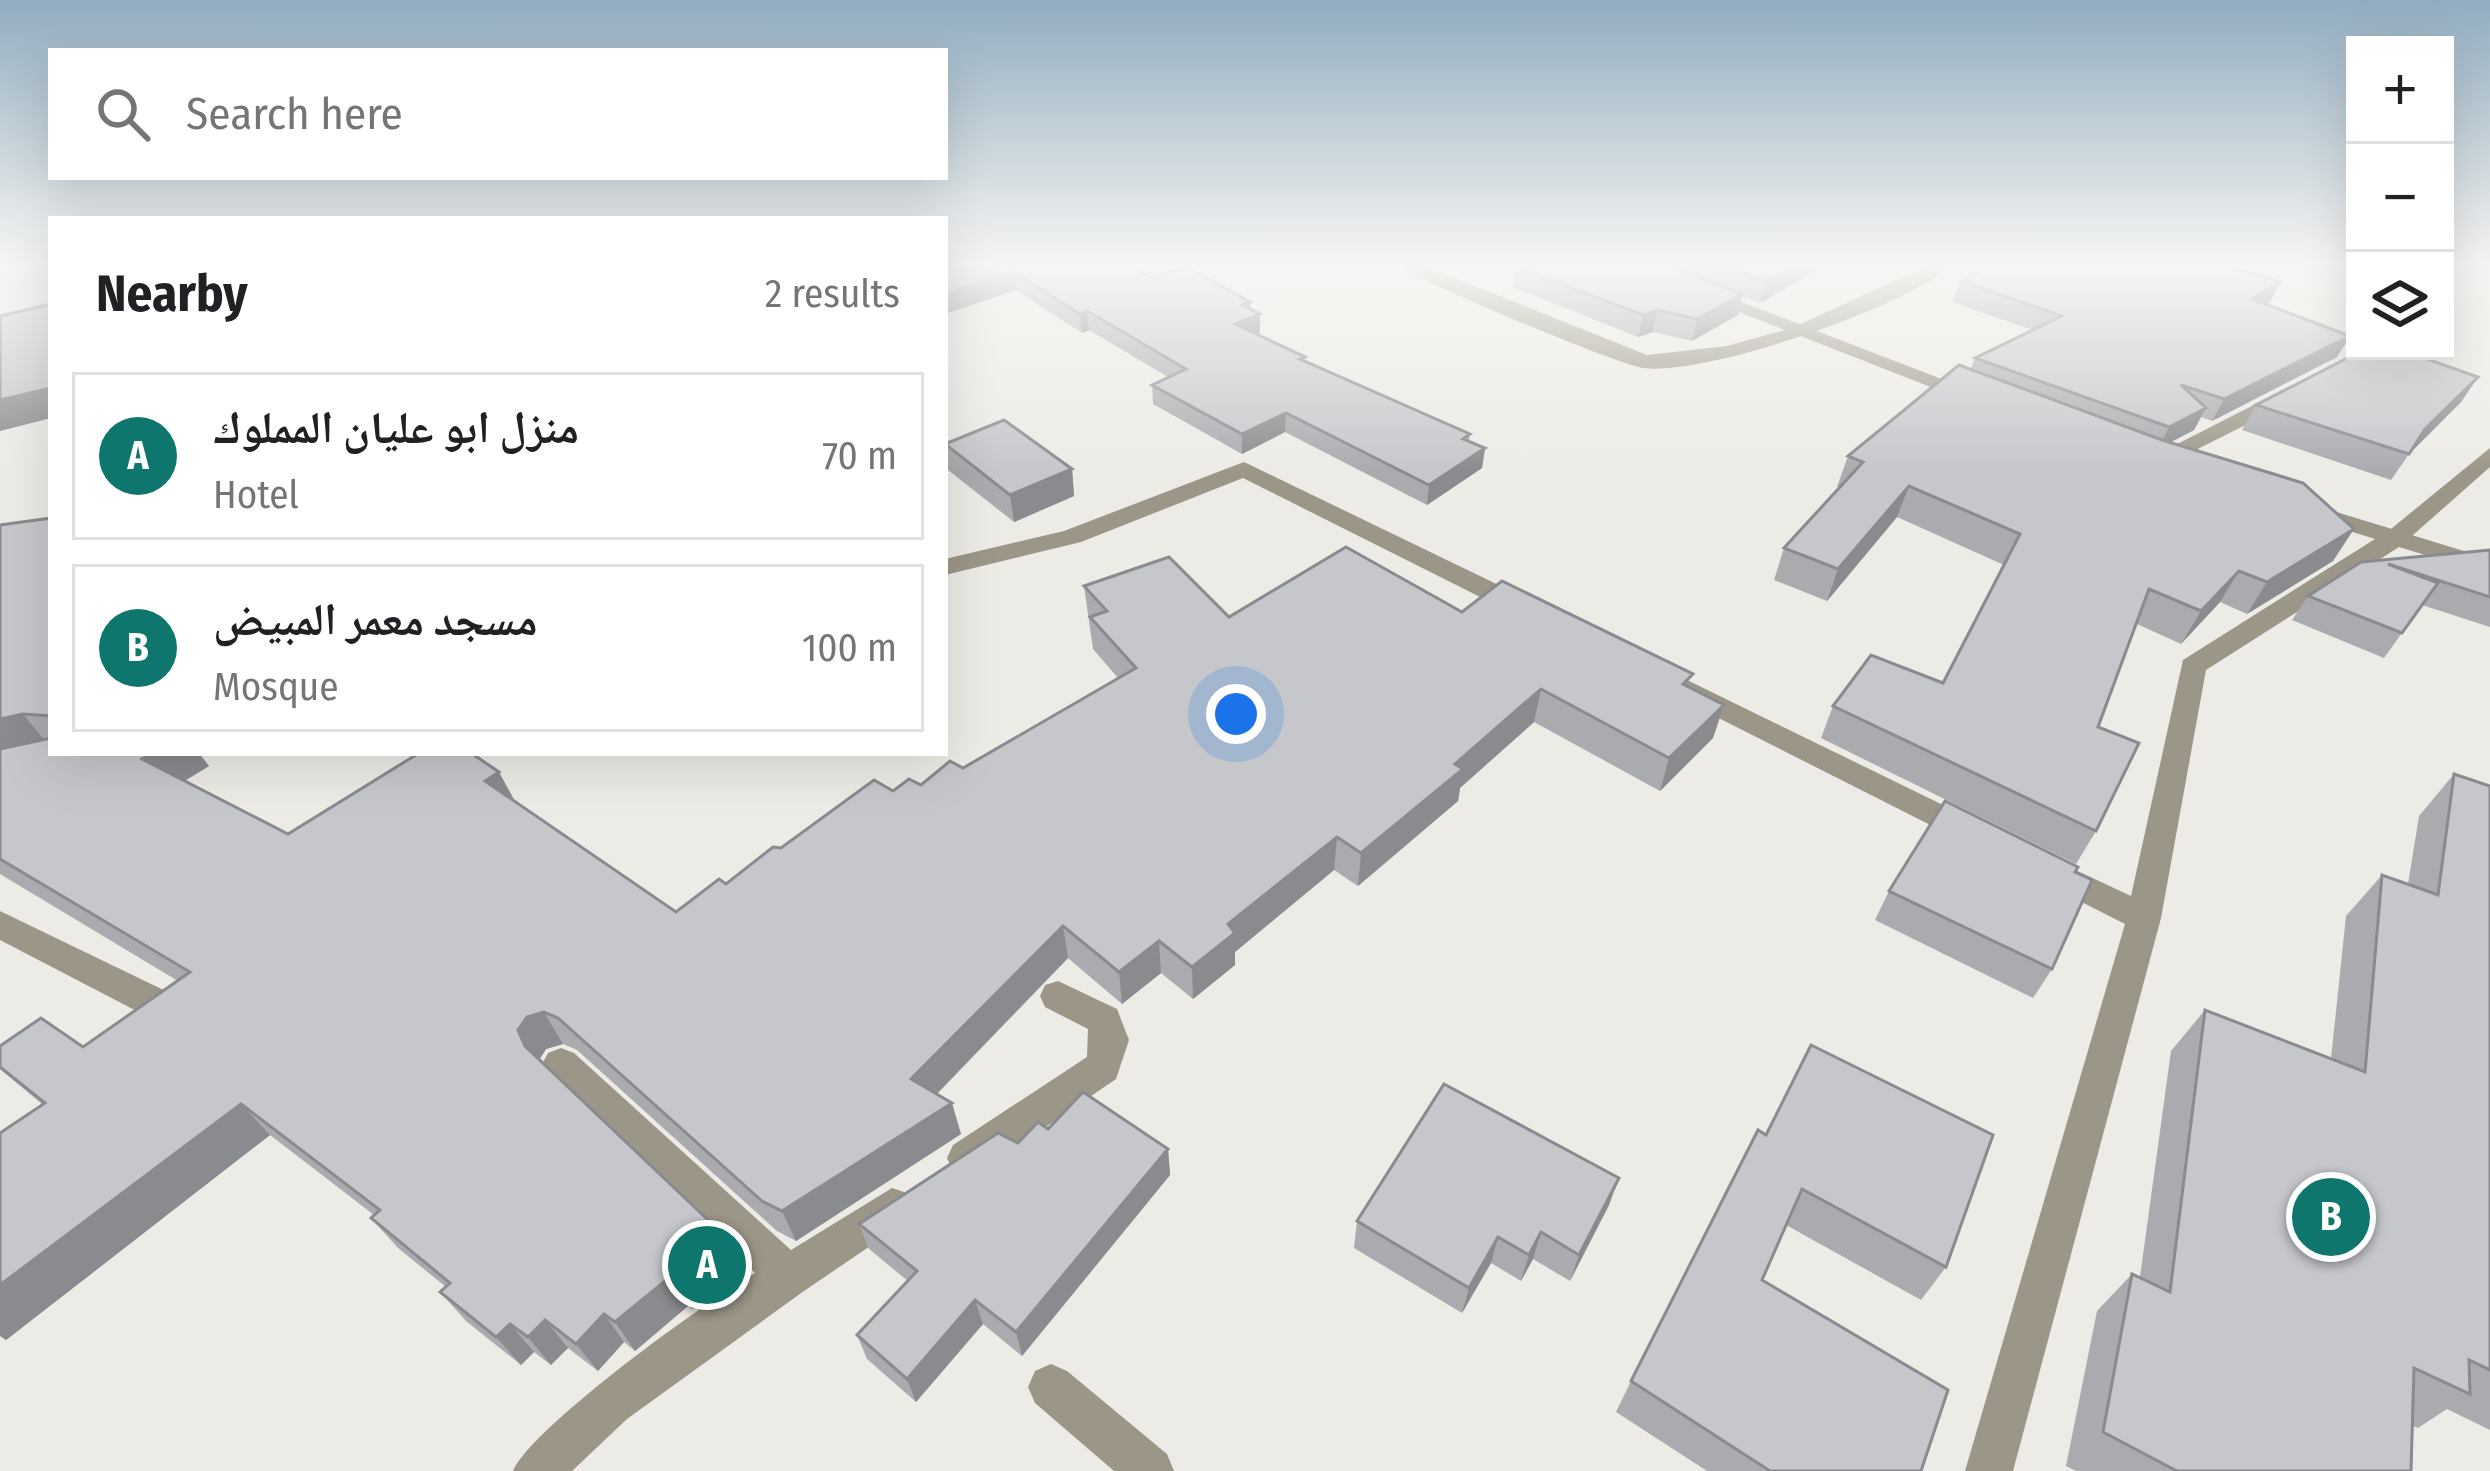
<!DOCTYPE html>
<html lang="en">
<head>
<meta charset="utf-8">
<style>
  :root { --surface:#fff; --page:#f2f2f2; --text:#202124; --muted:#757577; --line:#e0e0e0; --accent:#0f766e }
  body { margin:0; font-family:"Fira Sans Condensed","Noto Naskh Arabic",sans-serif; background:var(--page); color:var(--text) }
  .controls { position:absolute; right:36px; top:36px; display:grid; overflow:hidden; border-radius:0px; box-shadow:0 12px 48px #0002 }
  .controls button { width:108px; height:108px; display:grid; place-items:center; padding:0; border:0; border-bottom:3px solid var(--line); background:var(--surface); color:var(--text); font:60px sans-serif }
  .you { position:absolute; left:1236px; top:714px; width:42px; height:42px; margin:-30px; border:9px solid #fff; border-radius:50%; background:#1a73e8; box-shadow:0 0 0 18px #1a73e833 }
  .badge { display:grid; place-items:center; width:78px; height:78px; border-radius:50%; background:var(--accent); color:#fff; font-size:39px; font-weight:700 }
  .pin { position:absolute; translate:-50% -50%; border:6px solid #fff; box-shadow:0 3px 12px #0006 }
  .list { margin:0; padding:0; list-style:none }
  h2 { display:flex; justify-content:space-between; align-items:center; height:156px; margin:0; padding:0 48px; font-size:51px }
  h2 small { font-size:39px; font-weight:400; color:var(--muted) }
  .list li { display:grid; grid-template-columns:78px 1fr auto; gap:36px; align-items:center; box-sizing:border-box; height:168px; margin:0 24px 24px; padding:0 24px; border:3px solid var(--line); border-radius:0px }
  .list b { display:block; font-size:45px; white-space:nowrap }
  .list p { margin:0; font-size:39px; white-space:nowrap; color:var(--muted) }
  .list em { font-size:39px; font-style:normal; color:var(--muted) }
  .icon { flex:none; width:66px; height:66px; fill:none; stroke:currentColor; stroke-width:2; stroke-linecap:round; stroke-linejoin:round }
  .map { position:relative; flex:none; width:2490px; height:1471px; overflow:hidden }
  .search { position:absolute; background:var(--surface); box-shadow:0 12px 48px #0002; left:48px; top:48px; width:900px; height:132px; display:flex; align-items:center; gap:30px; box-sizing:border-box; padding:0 42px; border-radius:0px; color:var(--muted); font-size:45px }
  .panel { position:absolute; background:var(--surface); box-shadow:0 12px 48px #0002; left:48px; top:216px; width:900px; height:540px; border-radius:0px }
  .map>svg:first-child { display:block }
</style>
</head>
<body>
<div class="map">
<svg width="2490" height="1471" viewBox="0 0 2490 1471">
  <rect width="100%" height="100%" fill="#edebe6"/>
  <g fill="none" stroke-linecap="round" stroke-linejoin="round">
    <!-- service -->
    <g fill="#9c9688" fill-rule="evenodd">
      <path d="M1399 266H1425L1647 355 1727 346 1792 328 1927 266H1952C1904 307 1707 376 1643 368 1619 365 1416 280 1399 266Z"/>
      <path d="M2285 389 2296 396 2293 401 2164 466 2156 468 2144 461Z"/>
      <path d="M2490 448V467L2404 543H2386V533Z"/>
      <path d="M0 911 176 996 181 1007 176 1018 163 1022 150 1018 0 940Z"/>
      <path d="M1058 981 1117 1009 1129 1040 1116 1079 981 1171 967 1176 953 1171 947 1158 953 1145 1087 1057 1088 1029 1045 1007 1040 996 1045 985Z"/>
      <path d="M561 1048 574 1053 791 1250 892 1188 907 1193 913 1207 907 1221 804 1291 789 1297 774 1291 548 1075 542 1064 548 1053Z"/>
      <path d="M1051 1364 1067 1371 1167 1454 1174 1471H1114L1035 1403 1028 1387 1035 1371Z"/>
    </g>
    <!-- minor -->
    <g fill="#9c9688" fill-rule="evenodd">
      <path d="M1621 266H1648L1983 395 1964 400Z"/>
      <path d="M1244 462 1536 603 1540 609 1536 615H1516L1243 478 1081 542 945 575V559L1064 531Z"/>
      <path d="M2307 503 2490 559V575L2399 547 2206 670 2161 918 2013 1471H1965L2125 924 2040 881 2035 872 2040 863 2052 859 2131 896 2183 660 2375 539 2298 515V505Z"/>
      <path d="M1687 680 1982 824 1987 832 1982 840H1960L1677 697 1673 690Z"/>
      <path d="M789 1255 804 1261 810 1276 804 1291 627 1419 572 1471H513C532 1425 739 1275 789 1255Z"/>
    </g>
  </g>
  <!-- wall -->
  <g fill="#a9abaf">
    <path d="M945 266 1153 278 1250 309 1260 333 1257 334 1305 357V361L1470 434 1469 441 1485 448 1482 468 1427 505 1285 432 1242 454 1153 404 1152 385 1168 377 1089 330 1082 333 1016 290Z"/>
    <path d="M1508 266H1825L1760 303 1743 296 1738 315 1692 341 1653 332 1638 337 1513 287 1516 269Z"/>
    <path d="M2242 270 2281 282 2270 302 2266 304 2350 336 2337 357 2212 421 2201 417 2194 430 2170 442 2333 561 2247 614 2220 602 2181 644 2137 624 2098 727 2096 831 2076 864 1821 738 1833 706 1943 683 2004 565 1897 517 1827 601 1774 580 1784 548 1839 487H1837L1848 456 1970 370 1975 358 2033 330 1952 302 1960 281Z"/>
    <path d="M2478 377 2461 402 2409 454 2391 480 2242 430 2256 405Z"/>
    <path d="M945 443 1072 469 1074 496 1014 522 948 470Z"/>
    <path d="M51 518V753L209 766 185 781 288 834 515 802 676 912 726 884 781 848 893 791 921 785 963 768 1118 678 1093 649 1084 586 1229 617 1462 612 1690 688 1724 705 1713 738 1660 791 1534 722 1460 788 1458 801 1358 886 1334 870 1235 952V965L1193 999 1161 973 1122 1004 1068 958 937 1094 961 1134 796 1241 777 1231 577 1050 563 1044 546 1049 539 1060 743 1268 726 1286 692 1309 688 1306 635 1351 624 1342 598 1371 568 1348 551 1365 534 1352 521 1365 466 1321 440 1292 446 1287 398 1248 371 1218 374 1215 270 1135 6 1340 42 1104 0 1069V1046L83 1047 178 981 0 874V525Z"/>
    <path d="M2490 550V627L2422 605 2384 658 2292 620 2308 596Z"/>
    <path d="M2454 774 2490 786V1430L2447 1409 2418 1428 2412 1426 2411 1471H2076L2066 1466 2097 1311 2132 1274 2140 1277 2171 1051 2205 1010 2331 1059 2346 916 2382 875 2408 884 2419 816Z"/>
    <path d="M1889 891 2052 969 2033 998 1875 920Z"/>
    <path d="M1048 1129 1168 1149 1170 1175 1022 1356 983 1324 916 1402 867 1359 857 1335 908 1281 869 1249 859 1224Z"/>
    <path d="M1766 1135 1946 1267 1921 1300 1786 1225 1762 1280 1921 1471H1707L1616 1412 1631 1381Z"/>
    <path d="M1609 1205 1570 1281 1533 1259 1521 1281 1491 1263 1462 1313 1354 1248 1357 1221Z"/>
  </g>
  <!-- shaded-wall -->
  <g fill="#8a8b8e">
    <path d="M1794 266H1825L1760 303 1766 282Z"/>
    <path d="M1014 272 1016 290 945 314V294Z"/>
    <path d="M2281 282 2270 302 2241 319 2252 299Z"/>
    <path d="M1743 294 1738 315 1692 341 1697 319Z"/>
    <path d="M1250 302V318L1260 314V333L1235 343V324L1243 305Z"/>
    <path d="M1657 310 1653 332 1638 337 1643 315Z"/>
    <path d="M1087 311 1089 330 1082 333 1080 314Z"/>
    <path d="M2350 336 2337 357 2212 421 2224 399Z"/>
    <path d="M2478 377 2461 402 2408 455 2425 429Z"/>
    <path d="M51 388V418L0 431V400Z"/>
    <path d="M2206 408 2194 430 2158 449 2169 427Z"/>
    <path d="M1286 413 1285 432 1242 454V434Z"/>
    <path d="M1485 448 1482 468 1427 505 1429 485Z"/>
    <path d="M1072 469 1074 496 1014 522 1010 495Z"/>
    <path d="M1909 486 1897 517 1827 601 1838 569Z"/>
    <path d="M2354 529 2333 561 2247 614 2267 582Z"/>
    <path d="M2239 571 2220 602 2181 644 2201 611Z"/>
    <path d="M1541 689 1534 722 1460 788 1458 801 1358 886 1361 853 1455 764Z"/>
    <path d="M1724 705 1713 738 1660 791 1669 758Z"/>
    <path d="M23 714 50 747 0 757V719Z"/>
    <path d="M152 753H199L209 766 167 791 142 759Z"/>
    <path d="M499 772 517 805 485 781Z"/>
    <path d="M1337 837 1334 870 1235 952V965L1193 999 1192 967 1228 924Z"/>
    <path d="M1063 926 1068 958 920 1111 911 1079Z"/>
    <path d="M1159 941 1161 973 1122 1004 1119 972Z"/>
    <path d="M544 1012 563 1044 546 1049 538 1062 525 1046 518 1030 527 1017Z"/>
    <path d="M952 1103 961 1134 796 1241 782 1211Z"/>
    <path d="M241 1104 270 1135 6 1340 0 1336V1285Z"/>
    <path d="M1168 1149 1170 1175 1022 1356 1016 1332Z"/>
    <path d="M1619 1178 1609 1205 1570 1281 1579 1255Z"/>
    <path d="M1541 1232 1533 1259 1521 1281 1529 1255Z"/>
    <path d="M1498 1237 1491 1263 1462 1313 1469 1288Z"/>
    <path d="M727 1238 743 1268 726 1286 692 1309 674 1280Z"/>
    <path d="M670 1277 688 1306 635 1351 615 1322Z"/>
    <path d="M975 1300 983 1324 916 1402 907 1379Z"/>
    <path d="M604 1314 624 1342 598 1371 576 1344Z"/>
    <path d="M545 1320 568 1348 551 1365 528 1337Z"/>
    <path d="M510 1324 534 1352 521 1365 496 1337Z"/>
  </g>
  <!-- building -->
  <g fill="#c5c7cb" stroke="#8a8b8e" stroke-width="3">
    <path d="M945 266H1130L1153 278 1185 266 1250 302 1243 305 1260 314 1235 324 1305 357 1300 359 1470 434 1463 439 1485 448 1429 485 1286 413 1242 434 1152 385 1186 369 1087 311 1080 314 1014 272 945 294Z"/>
    <path d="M1668 266 1743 294 1697 319 1657 310 1643 315 1516 267Z"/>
    <path d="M1723 266H1794L1766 282Z"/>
    <path d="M1990 266H2230L2281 282 2252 299 2350 336 2224 399 2181 385 2206 408 2169 427 1975 358 2062 316 1960 281Z"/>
    <path d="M51 304V388L0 400V316Z"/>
    <path d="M2361 351H2405L2478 377 2425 429 2409 454 2256 405Z"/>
    <path d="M1959 365 2162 440 2303 483 2354 529 2267 582 2239 571 2201 611 2149 589 2098 727 2139 743 2096 831 1833 706 1871 655 1943 683 2020 534 1909 486 1838 569 1784 548 1863 462 1848 456Z"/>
    <path d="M1004 420 1072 469 1010 495 945 444Z"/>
    <path d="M51 518V716L23 714 0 719V525Z"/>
    <path d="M1346 547 1462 612 1502 581 1693 674 1683 684 1724 705 1669 758 1541 689 1455 764 1463 769 1361 853 1337 837 1228 924 1235 933 1192 967 1159 941 1119 972 1063 926 911 1079 952 1103 782 1211 762 1201 558 1018 544 1012 527 1017 518 1030 525 1046 727 1238 709 1257 674 1280 670 1277 615 1322 604 1314 576 1344 545 1320 528 1337 510 1324 496 1337 440 1292 450 1283 371 1218 380 1210 241 1104 0 1285V1133L45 1103 0 1067V1046L41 1018 83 1047 190 972 0 859V749L51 738V753H152L142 759 288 834 419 753H471L499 772 485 781 676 912 719 879 726 884 773 847 781 848 874 780 893 791 909 779 921 785 950 761 963 768 1136 668 1090 617 1107 611 1084 586 1169 557 1229 617Z"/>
    <path d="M2490 550V597L2388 564 2438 583 2402 633 2308 596 2361 562Z"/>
    <path d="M2454 774 2490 786V1370L2469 1360 2470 1394 2414 1368 2411 1471H2177L2103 1432 2132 1274 2170 1292 2205 1010 2365 1072 2382 875 2438 895Z"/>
    <path d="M1945 801 2078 867 2075 872 2092 880 2052 969 1889 891Z"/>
    <path d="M1811 1045 1993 1135 1946 1267 1802 1189 1762 1280 1948 1390 1921 1471H1770L1631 1381 1758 1130 1766 1135Z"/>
    <path d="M1444 1084 1619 1178 1579 1255 1541 1232 1529 1255 1498 1237 1469 1288 1357 1221Z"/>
    <path d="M1083 1092 1168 1149 1016 1332 975 1300 907 1379 857 1335 917 1271 859 1224 998 1133 1018 1143 1038 1122 1048 1129Z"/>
  </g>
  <!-- sky -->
  <linearGradient id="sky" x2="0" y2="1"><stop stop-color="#91acbf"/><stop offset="0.56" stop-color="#f7f6f4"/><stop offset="1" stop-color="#f7f6f4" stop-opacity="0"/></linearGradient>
  <rect width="2490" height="472" fill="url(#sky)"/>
</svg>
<div class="controls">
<button>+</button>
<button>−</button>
<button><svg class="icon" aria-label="layers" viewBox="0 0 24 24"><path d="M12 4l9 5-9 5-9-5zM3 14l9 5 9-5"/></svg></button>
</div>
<div class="you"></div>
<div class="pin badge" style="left:707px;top:1265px">A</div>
<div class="pin badge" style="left:2331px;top:1217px">B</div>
<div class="search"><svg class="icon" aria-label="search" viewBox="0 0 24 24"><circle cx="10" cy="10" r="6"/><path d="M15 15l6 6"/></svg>Search here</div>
<section class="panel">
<h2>Nearby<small>2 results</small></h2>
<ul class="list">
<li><span class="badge">A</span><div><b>منزل ابو عليان المملوك</b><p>Hotel</p></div><em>70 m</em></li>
<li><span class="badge">B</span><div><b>مسجد معمر المبيض</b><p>Mosque</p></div><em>100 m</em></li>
</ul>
</section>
</div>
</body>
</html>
